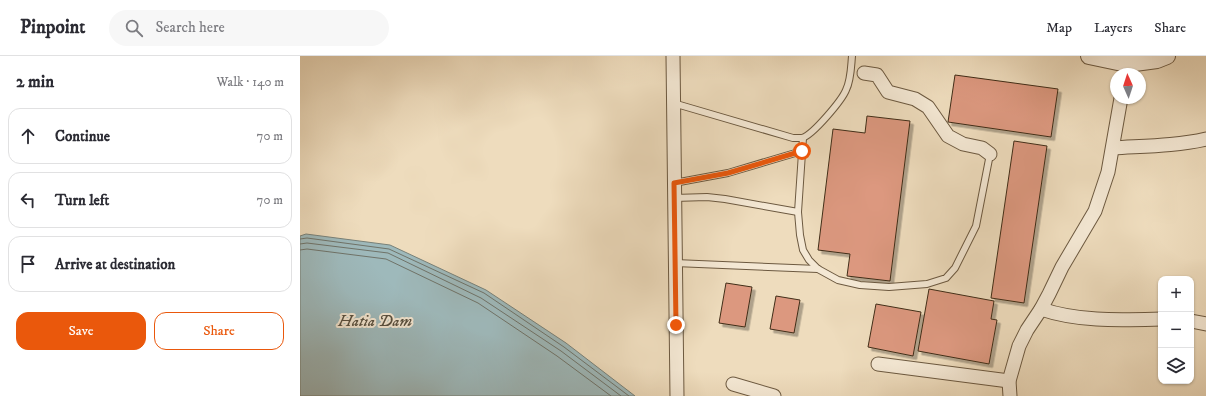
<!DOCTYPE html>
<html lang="en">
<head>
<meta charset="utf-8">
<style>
  :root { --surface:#fff; --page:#f7f7f7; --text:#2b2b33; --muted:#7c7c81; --line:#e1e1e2; --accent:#ea580c }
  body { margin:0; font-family:"IM FELL DW Pica",serif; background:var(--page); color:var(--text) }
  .controls { position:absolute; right:12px; bottom:12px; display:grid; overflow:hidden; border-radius:8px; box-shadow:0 1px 3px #0004 }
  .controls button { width:36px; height:36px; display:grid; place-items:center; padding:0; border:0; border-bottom:1px solid var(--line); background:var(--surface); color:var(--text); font:20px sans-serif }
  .compass { position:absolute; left:810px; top:12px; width:36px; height:36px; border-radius:50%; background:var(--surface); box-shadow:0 1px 3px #0004; rotate:357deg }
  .stop { position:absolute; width:12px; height:12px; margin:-9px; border:3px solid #ea580c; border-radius:50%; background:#fff }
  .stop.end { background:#ea580c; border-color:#fff; box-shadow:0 1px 4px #0008 }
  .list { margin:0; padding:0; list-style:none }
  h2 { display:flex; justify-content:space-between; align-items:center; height:52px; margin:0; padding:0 16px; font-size:17px }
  h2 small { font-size:13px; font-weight:400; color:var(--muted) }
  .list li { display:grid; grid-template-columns:26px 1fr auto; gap:12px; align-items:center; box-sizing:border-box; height:56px; margin:0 8px 8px; padding:0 8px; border:1px solid var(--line); border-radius:12px }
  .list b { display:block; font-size:15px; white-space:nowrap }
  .list em { font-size:13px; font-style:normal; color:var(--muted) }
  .actions { display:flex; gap:8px; padding:12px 16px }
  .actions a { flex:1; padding:9px 0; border:1px solid var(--accent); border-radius:12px; text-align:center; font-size:14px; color:var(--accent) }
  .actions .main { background:var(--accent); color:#fff }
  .icon { flex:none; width:22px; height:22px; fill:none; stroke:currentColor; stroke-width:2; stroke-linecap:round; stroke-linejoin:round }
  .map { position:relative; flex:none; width:906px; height:340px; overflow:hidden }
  header { display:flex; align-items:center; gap:24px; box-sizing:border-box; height:56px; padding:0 20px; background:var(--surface); border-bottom:1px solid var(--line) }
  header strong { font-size:19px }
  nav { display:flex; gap:22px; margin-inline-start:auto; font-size:14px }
  .search { width:280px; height:36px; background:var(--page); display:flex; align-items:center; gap:10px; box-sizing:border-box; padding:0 14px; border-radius:22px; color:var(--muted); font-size:15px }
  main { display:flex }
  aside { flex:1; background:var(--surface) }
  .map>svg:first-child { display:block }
</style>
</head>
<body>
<header>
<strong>Pinpoint</strong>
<div class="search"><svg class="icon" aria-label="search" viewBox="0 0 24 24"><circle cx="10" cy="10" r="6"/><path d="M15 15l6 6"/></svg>Search here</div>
<nav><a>Map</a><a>Layers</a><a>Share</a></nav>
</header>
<main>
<aside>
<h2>2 min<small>Walk · 140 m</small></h2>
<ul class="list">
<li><svg class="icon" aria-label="ahead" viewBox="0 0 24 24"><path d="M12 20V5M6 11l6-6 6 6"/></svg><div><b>Continue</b></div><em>70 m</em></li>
<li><svg class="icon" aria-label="left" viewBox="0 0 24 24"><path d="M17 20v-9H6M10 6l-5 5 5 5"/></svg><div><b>Turn left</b></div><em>70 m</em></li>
<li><svg class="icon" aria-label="arrive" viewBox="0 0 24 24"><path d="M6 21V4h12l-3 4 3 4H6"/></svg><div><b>Arrive at destination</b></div></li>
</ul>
<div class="actions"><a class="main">Save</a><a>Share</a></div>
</aside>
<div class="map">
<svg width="906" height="340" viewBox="0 0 906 340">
  <defs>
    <filter id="shadow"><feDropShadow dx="3.5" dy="3.5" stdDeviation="0" flood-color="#0004"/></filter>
  </defs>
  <rect width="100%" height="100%" fill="#eedcbd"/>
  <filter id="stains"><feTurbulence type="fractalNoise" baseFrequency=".005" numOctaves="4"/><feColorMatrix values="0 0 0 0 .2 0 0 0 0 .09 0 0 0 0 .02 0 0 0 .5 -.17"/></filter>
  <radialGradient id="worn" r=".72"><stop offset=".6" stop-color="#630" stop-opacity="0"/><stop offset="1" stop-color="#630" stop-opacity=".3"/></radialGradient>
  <!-- water -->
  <path fill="#9eb9bb" stroke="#788179" d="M6 178 90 189 186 234 266 287 335 340H0V180Z"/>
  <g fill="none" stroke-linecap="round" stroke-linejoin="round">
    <!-- shore -->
    <g stroke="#6f7369" stroke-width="1">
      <path d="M0 183 7 182 89 193 184 237 264 291 329 340"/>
      <path d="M0 188 7 187 88 197 181 242 261 295 321 340"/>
      <path d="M0 194 7 193 86 203 178 247 257 300 311 340"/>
    </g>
  </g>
  <!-- building -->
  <g fill="#dc987f" stroke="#402d17" filter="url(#shadow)">
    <path d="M655 19 758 33 751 81 648 66Z"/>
    <path d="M567 60 610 65 590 225 547 220 550 198 518 194 533 73 565 77Z"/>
    <path d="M714 85 747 90 724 247 691 242Z"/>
    <path d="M426 227 452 231 445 271 419 267Z"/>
    <path d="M629 233 694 245 691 263 697 264 689 308 618 295Z"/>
    <path d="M476 240 500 244 494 277 470 273Z"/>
    <path d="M576 248 621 256 613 300 568 291Z"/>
  </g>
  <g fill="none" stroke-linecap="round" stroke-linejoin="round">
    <defs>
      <g id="service">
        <path d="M373 47 493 82C496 82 500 82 502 82 513 79 542 44 546 34 551 24 551 11 552 0"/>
        <path d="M503 82 498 156 500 179 503 194 509 204 518 213 538 224 560 229 589 231 627 228 646 222 655 212 676 170 690 98"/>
        <path d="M374 127 428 117 502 95"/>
        <path d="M374 142 407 141 425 143 498 156"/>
        <path d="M375 207 518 213"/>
      </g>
      <g id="minor">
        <path d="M373 0 377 340"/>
        <path d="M564 17 577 19 588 36 615 43 628 51 648 80 663 88 682 92 690 98"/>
        <path d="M813 92C844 90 876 90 906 83"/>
        <path d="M741 253C779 266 821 264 861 263"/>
        <path d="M891 265 906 268"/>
        <path d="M578 308 709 325"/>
        <path d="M433 328 474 340"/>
        <path d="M710 340 709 325 719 290 727 274 741 253 749 238 762 211 795 155 808 116 821 42"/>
      </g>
      <path id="tertiary" d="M789 0 827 8 857 4 867 0"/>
    </defs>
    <!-- service casing -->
    <use href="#service" stroke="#6c5940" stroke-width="8"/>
    <!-- minor casing -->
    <use href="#minor" stroke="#6c5940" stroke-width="15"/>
    <!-- tertiary casing -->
    <use href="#tertiary" stroke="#6c5940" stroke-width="18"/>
    <!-- service -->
    <use href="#service" stroke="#f4e8d4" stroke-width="6"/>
    <!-- minor -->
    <use href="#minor" stroke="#f4e8d4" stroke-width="13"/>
    <!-- tertiary -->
    <use href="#tertiary" stroke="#f4e8d4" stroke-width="16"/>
  </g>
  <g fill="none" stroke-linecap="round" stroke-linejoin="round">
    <!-- route -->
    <path stroke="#ea580c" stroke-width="5" d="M376 269 374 127 428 117 502 95"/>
  </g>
  <g text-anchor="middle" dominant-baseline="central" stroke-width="4" stroke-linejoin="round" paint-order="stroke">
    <!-- water labels -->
    <g font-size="16" font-style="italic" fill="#585040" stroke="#f4e8d4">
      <text x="75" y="265">Hatia Dam</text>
    </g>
  </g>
  <rect width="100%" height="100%" filter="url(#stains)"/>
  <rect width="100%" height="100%" fill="url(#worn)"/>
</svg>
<div class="controls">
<button>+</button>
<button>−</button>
<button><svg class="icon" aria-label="layers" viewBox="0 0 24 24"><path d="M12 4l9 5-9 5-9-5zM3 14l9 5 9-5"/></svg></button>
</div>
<svg class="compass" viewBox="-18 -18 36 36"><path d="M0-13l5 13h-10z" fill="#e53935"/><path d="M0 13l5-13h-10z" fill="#7c7c81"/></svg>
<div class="stop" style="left:502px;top:95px"></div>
<div class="stop end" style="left:376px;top:269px"></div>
</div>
</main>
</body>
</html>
